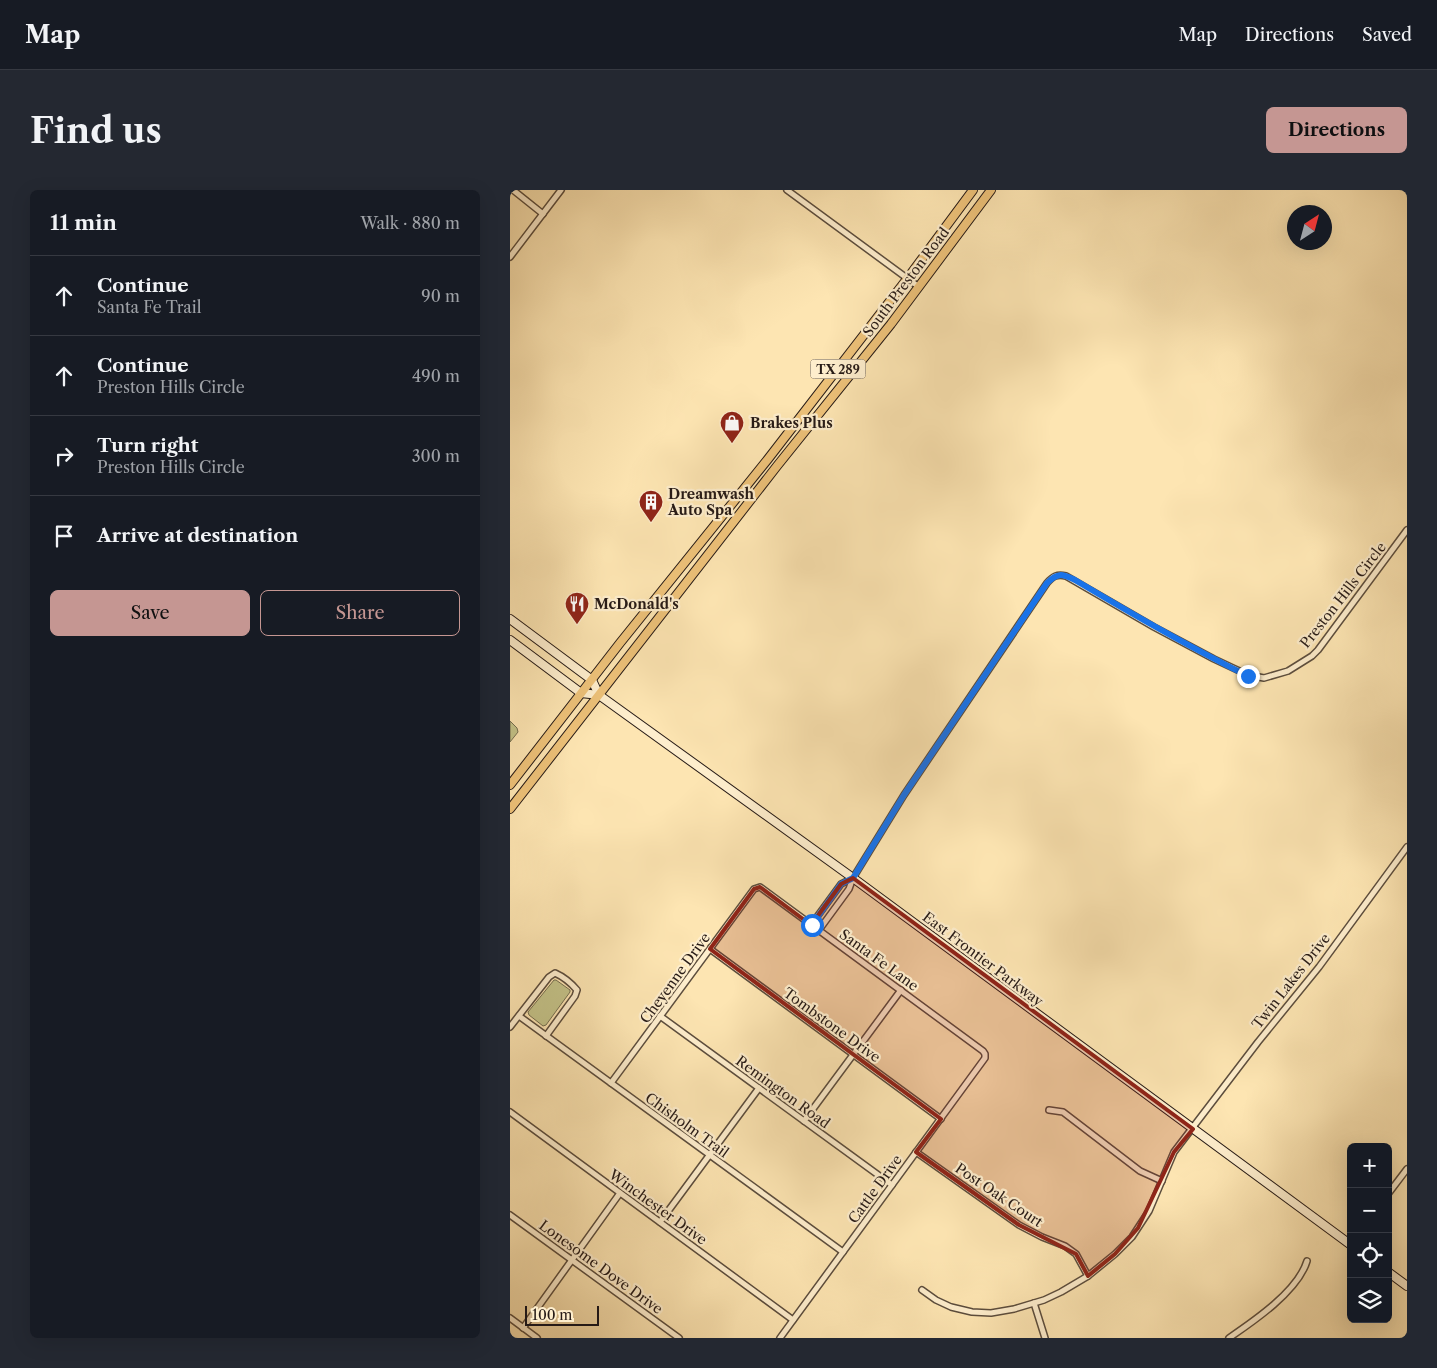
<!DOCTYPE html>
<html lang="en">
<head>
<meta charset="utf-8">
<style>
  :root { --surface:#171b24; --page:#242831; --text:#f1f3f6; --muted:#9ea1a6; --line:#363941; --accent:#c59692 }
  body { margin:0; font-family:"Libre Caslon Text",serif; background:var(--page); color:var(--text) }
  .controls { position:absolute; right:15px; bottom:15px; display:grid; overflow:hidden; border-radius:8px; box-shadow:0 5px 20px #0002 }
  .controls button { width:45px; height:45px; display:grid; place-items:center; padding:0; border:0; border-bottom:1px solid var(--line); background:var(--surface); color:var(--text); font:25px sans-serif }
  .compass { position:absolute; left:777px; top:15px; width:45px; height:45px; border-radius:50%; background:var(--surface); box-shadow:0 5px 20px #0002; rotate:36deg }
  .scale { position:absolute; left:15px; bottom:12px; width:74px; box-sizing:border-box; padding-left:5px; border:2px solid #261a16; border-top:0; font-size:14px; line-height:18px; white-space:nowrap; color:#261a16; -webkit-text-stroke:4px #feeecd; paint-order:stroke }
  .stop { position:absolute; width:15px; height:15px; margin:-11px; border:4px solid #1a73e8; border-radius:50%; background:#fff }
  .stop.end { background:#1a73e8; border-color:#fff; box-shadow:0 1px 5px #0008 }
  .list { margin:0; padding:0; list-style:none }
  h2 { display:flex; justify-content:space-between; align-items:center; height:65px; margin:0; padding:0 20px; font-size:21px }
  h2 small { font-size:16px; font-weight:400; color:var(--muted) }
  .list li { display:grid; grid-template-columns:32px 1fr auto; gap:15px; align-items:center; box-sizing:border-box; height:80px; padding:0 20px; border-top:1px solid var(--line) }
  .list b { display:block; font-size:19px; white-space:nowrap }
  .list p { margin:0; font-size:16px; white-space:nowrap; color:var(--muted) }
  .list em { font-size:16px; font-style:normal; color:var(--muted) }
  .actions { display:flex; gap:10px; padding:15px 20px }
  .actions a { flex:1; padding:11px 0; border:1px solid var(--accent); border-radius:8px; text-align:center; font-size:18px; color:var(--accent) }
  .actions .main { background:var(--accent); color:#111 }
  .icon { flex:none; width:28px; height:28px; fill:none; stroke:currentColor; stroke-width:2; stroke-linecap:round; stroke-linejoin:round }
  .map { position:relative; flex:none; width:897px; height:1148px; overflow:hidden; border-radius:8px }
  header { display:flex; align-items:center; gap:30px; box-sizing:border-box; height:70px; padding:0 25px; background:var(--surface); border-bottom:1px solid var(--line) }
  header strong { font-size:24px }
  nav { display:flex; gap:28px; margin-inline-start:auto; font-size:18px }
  .intro { display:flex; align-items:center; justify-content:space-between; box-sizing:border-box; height:120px; padding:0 30px }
  h1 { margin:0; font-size:35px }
  .button { padding:12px 22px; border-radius:8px; background:var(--accent); color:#111; font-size:18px; font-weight:700 }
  main { display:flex; gap:30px; padding:0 30px }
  aside { flex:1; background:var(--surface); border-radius:8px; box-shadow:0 5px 20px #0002 }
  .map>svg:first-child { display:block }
</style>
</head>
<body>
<header>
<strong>Map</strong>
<nav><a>Map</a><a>Directions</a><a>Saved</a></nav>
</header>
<div class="intro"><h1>Find us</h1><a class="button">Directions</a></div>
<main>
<aside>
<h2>11 min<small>Walk · 880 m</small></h2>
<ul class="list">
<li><svg class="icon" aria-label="ahead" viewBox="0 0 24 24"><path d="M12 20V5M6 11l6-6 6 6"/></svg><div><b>Continue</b><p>Santa Fe Trail</p></div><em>90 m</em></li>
<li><svg class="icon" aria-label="ahead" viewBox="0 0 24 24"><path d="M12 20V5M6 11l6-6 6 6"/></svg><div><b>Continue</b><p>Preston Hills Circle</p></div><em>490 m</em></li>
<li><svg class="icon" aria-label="right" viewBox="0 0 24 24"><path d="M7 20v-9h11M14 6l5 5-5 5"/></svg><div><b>Turn right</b><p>Preston Hills Circle</p></div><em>300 m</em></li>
<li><svg class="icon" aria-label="arrive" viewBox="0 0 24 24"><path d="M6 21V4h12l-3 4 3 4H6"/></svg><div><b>Arrive at destination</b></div></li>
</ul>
<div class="actions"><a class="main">Save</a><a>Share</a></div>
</aside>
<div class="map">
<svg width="897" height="1148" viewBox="0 0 897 1148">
  <rect width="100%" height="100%" fill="#fde5b2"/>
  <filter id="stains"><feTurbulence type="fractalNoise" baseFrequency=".004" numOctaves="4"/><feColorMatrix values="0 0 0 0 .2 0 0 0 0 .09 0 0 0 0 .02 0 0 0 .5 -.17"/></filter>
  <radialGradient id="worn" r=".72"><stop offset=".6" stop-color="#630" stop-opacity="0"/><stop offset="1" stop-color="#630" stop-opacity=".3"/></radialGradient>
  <!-- green -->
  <g fill="#c4c389" stroke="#756e50">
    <path d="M0 531 7 538 8 542 0 552Z"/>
    <path d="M44 790H46L60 800V802L36 835 33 836 19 825 18 822Z"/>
  </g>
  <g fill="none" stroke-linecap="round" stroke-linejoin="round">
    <defs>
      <g id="street">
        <path d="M3 0 33 24"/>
        <path d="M277 0 409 97"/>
        <path d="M0 67 51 0"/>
        <path d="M301 735 331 694 343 688"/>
        <path d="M309 740 339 699 343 688 394 605 537 393C543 386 547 384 556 386L644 437 704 469 738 485 754 488 778 481 802 466 808 460 897 340"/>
        <path d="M200 759 431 929"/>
        <path d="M9 826 333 1062"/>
        <path d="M150 826 382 995"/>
        <path d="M0 837 39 787 45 783C54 787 61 793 67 800L65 806 36 846"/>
        <path d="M101 893 244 699 250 697 473 861 475 864V868L270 1148"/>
        <path d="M539 920 553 922 630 981 652 991"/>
        <path d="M0 922 283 1130"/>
        <path d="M294 931 391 800"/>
        <path d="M406 962 509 1035 532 1047 555 1056 566 1064 578 1086"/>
        <path d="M878 1004 897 979"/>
        <path d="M0 1025 169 1148"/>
        <path d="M150 1032 249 898"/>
        <path d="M412 1100 426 1110 441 1117 462 1122 481 1123 504 1119 534 1110 551 1102 578 1086 605 1064 622 1047 639 1021 664 962 748 852 809 777 897 657"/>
        <path d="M524 1113 535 1148"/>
        <path d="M0 1128 27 1148"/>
        <path d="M13 1138 110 1003"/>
        <path d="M719 1148C744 1131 788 1101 797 1071"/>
      </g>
      <g id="secondary">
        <path d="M0 429 82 490 89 505 343 688 841 1055"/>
        <path d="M0 450 71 503 89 505"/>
        <path d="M878 1082 897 1096"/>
      </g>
      <g id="primary">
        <path d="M0 595 110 453 258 269 397 89 463 0"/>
        <path d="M0 619 267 276 381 134 481 0"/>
      </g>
    </defs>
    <!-- street casing -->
    <use href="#street" stroke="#5c4d3d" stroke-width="8"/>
    <!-- secondary casing -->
    <use href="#secondary" stroke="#261a16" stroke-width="10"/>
    <!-- primary casing -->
    <use href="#primary" stroke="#261a16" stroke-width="10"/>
    <!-- street -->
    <use href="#street" stroke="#feeecd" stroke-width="5"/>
    <!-- secondary -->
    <use href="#secondary" stroke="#feeecd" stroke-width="8"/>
    <!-- primary -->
    <use href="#primary" stroke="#eec279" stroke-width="8"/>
  </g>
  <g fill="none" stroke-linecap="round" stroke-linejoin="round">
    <!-- route -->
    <path stroke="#1a73e8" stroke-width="6" d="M302 735 331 694 343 688 394 605 537 393C548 382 552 384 565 390 622 424 679 457 738 486"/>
  </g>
  <!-- marked area -->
  <path fill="#8f2418" fill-opacity="0.2" stroke="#8f2418" stroke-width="4" stroke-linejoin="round" d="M343 688 683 939 664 962 628 1038 605 1064 578 1086 566 1064 509 1035 406 962 431 929 200 759 244 699 250 697 301 735 331 694Z"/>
  <!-- icons -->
  <defs>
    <symbol id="shop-pin" viewBox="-11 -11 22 30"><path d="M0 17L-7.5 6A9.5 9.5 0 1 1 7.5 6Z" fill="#8f2418" stroke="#feeecd"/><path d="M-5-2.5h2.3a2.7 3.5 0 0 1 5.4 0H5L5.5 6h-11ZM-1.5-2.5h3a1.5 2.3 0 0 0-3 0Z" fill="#fff"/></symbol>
    <symbol id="building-pin" viewBox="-11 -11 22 30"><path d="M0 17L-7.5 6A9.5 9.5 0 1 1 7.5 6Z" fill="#8f2418" stroke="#feeecd"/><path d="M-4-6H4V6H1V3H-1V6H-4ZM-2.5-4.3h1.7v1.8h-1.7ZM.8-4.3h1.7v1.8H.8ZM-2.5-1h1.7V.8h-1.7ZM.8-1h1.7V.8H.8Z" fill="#fff"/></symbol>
    <symbol id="restaurant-pin" viewBox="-11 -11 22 30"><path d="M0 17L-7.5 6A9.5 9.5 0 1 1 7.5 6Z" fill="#8f2418" stroke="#feeecd"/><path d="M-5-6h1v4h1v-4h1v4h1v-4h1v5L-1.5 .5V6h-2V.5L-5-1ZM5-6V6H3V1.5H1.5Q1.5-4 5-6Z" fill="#fff"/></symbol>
  </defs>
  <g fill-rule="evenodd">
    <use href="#shop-pin" x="208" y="219" width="28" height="38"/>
    <use href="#building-pin" x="127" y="298" width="28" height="38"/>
    <use href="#restaurant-pin" x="53" y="400" width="28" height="38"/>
  </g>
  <g text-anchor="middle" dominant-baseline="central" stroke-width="4.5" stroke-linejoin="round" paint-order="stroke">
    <!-- shield labels -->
    <rect fill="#feeecd" stroke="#675a4d" stroke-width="1" x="300.5" y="169.5" width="55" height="19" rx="4"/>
    <g font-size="12" font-weight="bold" fill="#261a16">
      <text x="328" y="179">TX 289</text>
    </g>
    <!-- street labels -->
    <g font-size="14" fill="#261a16" stroke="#feeecd">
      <text transform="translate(396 92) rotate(-53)">South Preston Road</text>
      <text transform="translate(833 405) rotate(-52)">Preston Hills Circle</text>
      <text transform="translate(473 769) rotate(37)">East Frontier Parkway</text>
      <text transform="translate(369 770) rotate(36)">Santa Fe Lane</text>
      <text transform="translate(165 788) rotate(-54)">Cheyenne Drive</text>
      <text transform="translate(781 791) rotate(-52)">Twin Lakes Drive</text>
      <text transform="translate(322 835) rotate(36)">Tombstone Drive</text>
      <text transform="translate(273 902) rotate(36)">Remington Road</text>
      <text transform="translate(177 935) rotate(36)">Chisholm Trail</text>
      <text transform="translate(365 999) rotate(-54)">Cattle Drive</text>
      <text transform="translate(489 1005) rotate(34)">Post Oak Court</text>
      <text transform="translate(148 1017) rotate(36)">Winchester Drive</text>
      <text transform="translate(91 1077) rotate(36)">Lonesome Dove Drive</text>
    </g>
    <!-- poi labels -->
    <g font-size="14" font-weight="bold" fill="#261a16" stroke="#feeecd" text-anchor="start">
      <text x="240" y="233">Brakes Plus</text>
      <text x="158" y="304">Dreamwash<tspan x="158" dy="16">Auto Spa</tspan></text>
      <text x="84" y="414">McDonald's</text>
    </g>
  </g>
  <rect width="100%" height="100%" filter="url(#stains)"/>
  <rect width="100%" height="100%" fill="url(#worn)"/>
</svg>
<div class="controls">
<button>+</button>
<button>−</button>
<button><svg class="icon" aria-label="locate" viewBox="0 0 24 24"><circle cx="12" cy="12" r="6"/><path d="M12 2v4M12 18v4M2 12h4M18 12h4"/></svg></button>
<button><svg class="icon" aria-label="layers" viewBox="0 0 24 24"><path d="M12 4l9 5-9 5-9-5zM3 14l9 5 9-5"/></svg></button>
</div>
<svg class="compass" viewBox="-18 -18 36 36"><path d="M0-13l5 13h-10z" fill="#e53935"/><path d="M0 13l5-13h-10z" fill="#9ea1a6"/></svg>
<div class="scale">100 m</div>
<div class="stop" style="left:302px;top:735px"></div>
<div class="stop end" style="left:738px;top:486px"></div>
</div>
</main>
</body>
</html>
